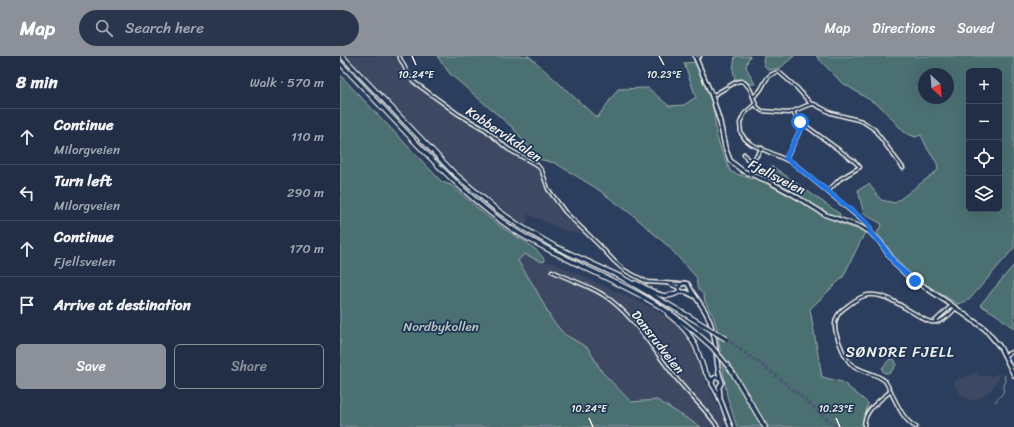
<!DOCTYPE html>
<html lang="en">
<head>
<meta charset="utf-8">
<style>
  :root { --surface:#212e46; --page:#29364d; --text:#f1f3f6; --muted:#a2a8b3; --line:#3e4a5f; --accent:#8c9099 }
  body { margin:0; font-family:Sriracha,sans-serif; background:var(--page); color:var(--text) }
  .controls { position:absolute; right:12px; top:12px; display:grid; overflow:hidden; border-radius:6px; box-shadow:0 4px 16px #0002 }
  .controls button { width:36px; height:36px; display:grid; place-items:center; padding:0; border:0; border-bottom:1px solid var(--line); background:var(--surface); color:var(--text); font:20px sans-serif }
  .compass { position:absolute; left:578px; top:12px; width:36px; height:36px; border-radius:50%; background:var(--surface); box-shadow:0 4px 16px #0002; rotate:154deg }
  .stop { position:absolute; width:12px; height:12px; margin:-9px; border:3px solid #1a73e8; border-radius:50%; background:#fff }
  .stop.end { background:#1a73e8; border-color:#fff; box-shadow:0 1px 4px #0008 }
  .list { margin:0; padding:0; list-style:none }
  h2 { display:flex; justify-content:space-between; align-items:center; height:52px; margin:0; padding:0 16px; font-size:17px }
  h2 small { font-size:13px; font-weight:400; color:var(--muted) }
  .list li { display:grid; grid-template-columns:26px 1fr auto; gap:12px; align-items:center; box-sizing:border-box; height:56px; padding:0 16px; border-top:1px solid var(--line) }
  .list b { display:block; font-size:15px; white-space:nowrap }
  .list p { margin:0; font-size:13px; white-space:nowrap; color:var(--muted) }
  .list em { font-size:13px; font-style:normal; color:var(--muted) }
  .actions { display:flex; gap:8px; padding:12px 16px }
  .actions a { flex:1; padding:9px 0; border:1px solid var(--accent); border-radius:6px; text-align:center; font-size:14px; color:var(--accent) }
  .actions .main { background:var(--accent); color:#fff }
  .icon { flex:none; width:22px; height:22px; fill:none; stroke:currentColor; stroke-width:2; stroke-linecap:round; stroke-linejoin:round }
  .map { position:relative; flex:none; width:674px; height:371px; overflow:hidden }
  header { display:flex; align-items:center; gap:24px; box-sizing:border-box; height:56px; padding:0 20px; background:var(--accent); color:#fff }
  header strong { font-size:19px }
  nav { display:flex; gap:22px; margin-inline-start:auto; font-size:14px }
  .search { width:280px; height:36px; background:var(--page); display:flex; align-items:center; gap:10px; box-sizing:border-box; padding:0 14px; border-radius:22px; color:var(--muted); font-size:15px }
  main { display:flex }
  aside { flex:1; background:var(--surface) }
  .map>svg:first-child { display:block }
</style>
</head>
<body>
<header>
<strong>Map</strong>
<div class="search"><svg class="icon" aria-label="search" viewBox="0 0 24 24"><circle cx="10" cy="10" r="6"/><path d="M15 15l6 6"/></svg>Search here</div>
<nav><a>Map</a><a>Directions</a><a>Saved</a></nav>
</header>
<main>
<aside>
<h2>8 min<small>Walk · 570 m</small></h2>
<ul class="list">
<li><svg class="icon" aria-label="ahead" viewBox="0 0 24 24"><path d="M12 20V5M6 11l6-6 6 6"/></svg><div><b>Continue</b><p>Milorgveien</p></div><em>110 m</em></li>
<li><svg class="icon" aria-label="left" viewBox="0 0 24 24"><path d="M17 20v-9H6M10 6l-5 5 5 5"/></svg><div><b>Turn left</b><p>Milorgveien</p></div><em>290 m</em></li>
<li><svg class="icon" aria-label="ahead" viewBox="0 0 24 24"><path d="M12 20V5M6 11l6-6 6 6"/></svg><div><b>Continue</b><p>Fjellsveien</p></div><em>170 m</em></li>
<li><svg class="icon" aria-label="arrive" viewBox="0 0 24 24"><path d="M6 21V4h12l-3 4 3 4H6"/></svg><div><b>Arrive at destination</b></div></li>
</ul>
<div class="actions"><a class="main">Save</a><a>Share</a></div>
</aside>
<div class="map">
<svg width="674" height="371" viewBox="0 0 674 371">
  <rect width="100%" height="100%" fill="#2c3e5d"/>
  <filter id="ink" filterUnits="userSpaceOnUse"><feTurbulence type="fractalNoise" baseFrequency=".025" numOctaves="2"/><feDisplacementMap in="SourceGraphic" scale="8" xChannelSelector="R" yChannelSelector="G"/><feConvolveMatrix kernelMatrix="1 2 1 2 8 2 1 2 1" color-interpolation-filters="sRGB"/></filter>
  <g filter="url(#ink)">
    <!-- built -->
    <g fill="#3e4964">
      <path d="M3 0H57L69 22 79 32 102 48 128 68 146 76 157 86 174 97 190 105 201 116 206 131 222 160 240 172 239 178 223 174 188 158 186 170 152 144 123 120Z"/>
      <path d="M184 198 202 207 211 206 312 252 334 266 345 277 353 289 366 326 386 367 382 371H361L317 344 291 346 262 316 248 292 224 278 212 263 195 232 178 205Z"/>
      <path d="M636 316 639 318V320H652L659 317V322L651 334 635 345 626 342 619 336 613 326Z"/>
    </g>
    <!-- green -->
    <g fill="#4b6f72" stroke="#a0b0ad" fill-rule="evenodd">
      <path d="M97 0H189L257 62 278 33 308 32 329 50 344 49 356 41 344 7 356 6 370 39 374 54 376 78 383 99 391 116 412 123 432 110 500 158 499 167 525 176 503 221 470 253 482 321 502 326 528 347 523 371H397L387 340 377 273 373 260 365 246 364 239C358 234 356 230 357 222L330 192 294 160 256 132 215 107 198 103 173 72 110 18Z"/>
      <path d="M395 0H410L408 4 406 11 415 28H410L404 24 395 23 393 14Z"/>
      <path d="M424 0H454L440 12 429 14C424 11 422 6 424 0Z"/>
      <path d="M476 0H674V192L629 244 618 248 579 225 561 209 537 177 542 168 524 158 518 134 529 128 541 144 555 147 593 118 598 114 597 107 588 94 581 79 575 81 564 76 541 51 501 26ZM629 15H659V153H629ZM584 18H608V42H584Z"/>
      <path d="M0 19 102 126 111 129C127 143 142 157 159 169 172 179 198 190 205 205L202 206 184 198 178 205 195 232 212 264 224 278 248 292 262 316 291 346 317 344 361 371H0Z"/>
      <path d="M674 209V273L657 259 640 249Z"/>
      <path d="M550 303 555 304 556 309 550 317H545L543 316 542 312Z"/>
    </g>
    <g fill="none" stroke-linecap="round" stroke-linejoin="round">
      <!-- stream -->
      <path stroke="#87a0ad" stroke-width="1" d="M655 346 663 337 665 323 664 321 665 319"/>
      <!-- highway-tunnel -->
      <path stroke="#4a5972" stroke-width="3.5" stroke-dasharray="3.5 2" stroke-linecap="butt" d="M386 283 439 322 497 371"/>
      <defs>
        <g id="street">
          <path d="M59 0 69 20 74 26 118 58 146 74 160 86 168 93 197 109 202 115 208 133 225 156 258 188 275 206 284 214 307 226 341 228"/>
          <path d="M356 3 360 0"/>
          <path d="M372 40 396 26 401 25 405 27 410 33 417 51 422 55 449 57 468 49 474 48 491 57 522 65 534 73 563 112"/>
          <path d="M414 40C427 33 421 19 439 16L457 32 471 48"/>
          <path d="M415 48 404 58 400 67 401 77 405 83 411 88 453 107 523 165 530 172V176"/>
          <path d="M453 56 458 64 514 105 520 111 500 123 488 135"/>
          <path d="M404 98 407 103 413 105 422 92"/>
          <path d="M446 103 463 68"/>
          <path d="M212 215C228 223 247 229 262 238 295 259 312 293 336 322 349 339 366 353 378 371"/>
          <path d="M330 228 339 232"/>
          <path d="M595 265 610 251 613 250"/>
          <path d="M665 299 674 295"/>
          <path d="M524 371C524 354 539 345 551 335"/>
          <path d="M576 371C561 364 554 339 545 325 535 316 518 316 510 307 503 300 499 286 496 277 493 266 497 257 506 251 511 247 518 242 524 240 542 234 562 251 577 259 581 261 586 265 591 266 599 268 609 260 614 254V251"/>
        </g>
        <path id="secondary" d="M355 0 372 40 380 66 385 91 390 104 394 108 403 115 428 125 452 138 486 159 521 171 530 176 540 186 556 209 567 219 613 250 645 273 660 291 674 319"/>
        <g id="primary">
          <path d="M354 240 346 236H341L339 233 340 229 344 227 348 228C351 236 357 242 361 249 367 257 371 267 373 277 378 293 375 312 382 326L379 331 380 340"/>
          <path d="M380 322 376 321 373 323 372 328C381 340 384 356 391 371"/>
        </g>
        <g id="highway">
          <path d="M2 0 113 116 156 153 180 170 214 190 281 221 350 261"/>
          <path d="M0 7C26 34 51 61 77 88 108 120 140 152 177 176 235 212 302 231 354 275"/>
          <path d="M295 227C311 233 323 247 340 235"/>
          <path d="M328 258C340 267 350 277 356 291 361 303 362 315 372 325"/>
          <path d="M391 314 425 371"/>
        </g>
      </defs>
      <!-- street casing -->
      <use href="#street" stroke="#f4f1e8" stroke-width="5"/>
      <!-- secondary casing -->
      <use href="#secondary" stroke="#f4f1e8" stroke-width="6"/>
      <!-- primary casing -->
      <use href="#primary" stroke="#f4f1e8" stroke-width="6"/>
      <!-- highway casing -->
      <use href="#highway" stroke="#f4f1e8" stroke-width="6"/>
      <!-- street -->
      <use href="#street" stroke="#1d3557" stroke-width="2"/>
      <!-- secondary -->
      <use href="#secondary" stroke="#1d3557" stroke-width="3"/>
      <!-- primary -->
      <use href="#primary" stroke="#1d3557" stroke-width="3"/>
      <!-- highway -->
      <use href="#highway" stroke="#1d3557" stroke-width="3.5"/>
      <defs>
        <g id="highway-bridge">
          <path d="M350 261 386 283"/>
          <path d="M354 275 372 291 391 314"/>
        </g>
      </defs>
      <!-- highway-bridge casing -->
      <use href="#highway-bridge" stroke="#f4f1e8" stroke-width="6" stroke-linecap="butt"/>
      <!-- highway-bridge -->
      <use href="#highway-bridge" stroke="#1d3557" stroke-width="3.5"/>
    </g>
  </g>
  <g fill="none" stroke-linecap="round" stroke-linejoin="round" filter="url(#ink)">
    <!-- route -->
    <path stroke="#1a73e8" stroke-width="5" d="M460 66 463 68 446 102 453 107 527 167 530 172V176L540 186 556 209 575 225"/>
  </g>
  <!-- ticks -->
  <path fill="none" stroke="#f4f1e8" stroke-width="1.5" d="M72 0 76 9M319 0 324 9M249 362 253 371M496 362 500 371"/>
  <g text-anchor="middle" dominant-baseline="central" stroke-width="3.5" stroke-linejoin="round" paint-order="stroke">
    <!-- street labels -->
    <g font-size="13" fill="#f4f1e8" stroke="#1d3557">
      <text transform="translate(164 78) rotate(34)">Kobbervikdalen</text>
      <text transform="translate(437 121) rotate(27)">Fjellsveien</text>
      <text transform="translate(318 286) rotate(52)">Dansrudveien</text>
    </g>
    <!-- park labels -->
    <g font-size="13" fill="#b9c4bf" stroke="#1d3557">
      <text x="101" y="270">Nordbykollen</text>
    </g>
    <!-- quarter labels -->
    <g font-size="15" letter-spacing="1" fill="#f4f1e8" stroke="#1d3557">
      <text x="560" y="296">SØNDRE FJELL</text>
    </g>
  </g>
  <g font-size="10" text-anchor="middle" fill="#f4f1e8" stroke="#1d3557" stroke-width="3.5" stroke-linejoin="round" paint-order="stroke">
    <text x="76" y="22">10.24°E</text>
    <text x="324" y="22">10.23°E</text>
    <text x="249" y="356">10.24°E</text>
    <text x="496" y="356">10.23°E</text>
  </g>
</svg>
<div class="controls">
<button>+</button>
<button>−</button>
<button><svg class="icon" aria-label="locate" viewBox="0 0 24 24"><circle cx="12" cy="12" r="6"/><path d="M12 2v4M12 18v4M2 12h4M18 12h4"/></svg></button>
<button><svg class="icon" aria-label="layers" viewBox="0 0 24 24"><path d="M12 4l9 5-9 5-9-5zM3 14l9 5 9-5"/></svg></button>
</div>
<svg class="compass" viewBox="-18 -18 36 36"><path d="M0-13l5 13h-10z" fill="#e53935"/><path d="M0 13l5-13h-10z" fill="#a2a8b3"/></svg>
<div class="stop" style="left:460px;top:66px"></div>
<div class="stop end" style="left:575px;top:225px"></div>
</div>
</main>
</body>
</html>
